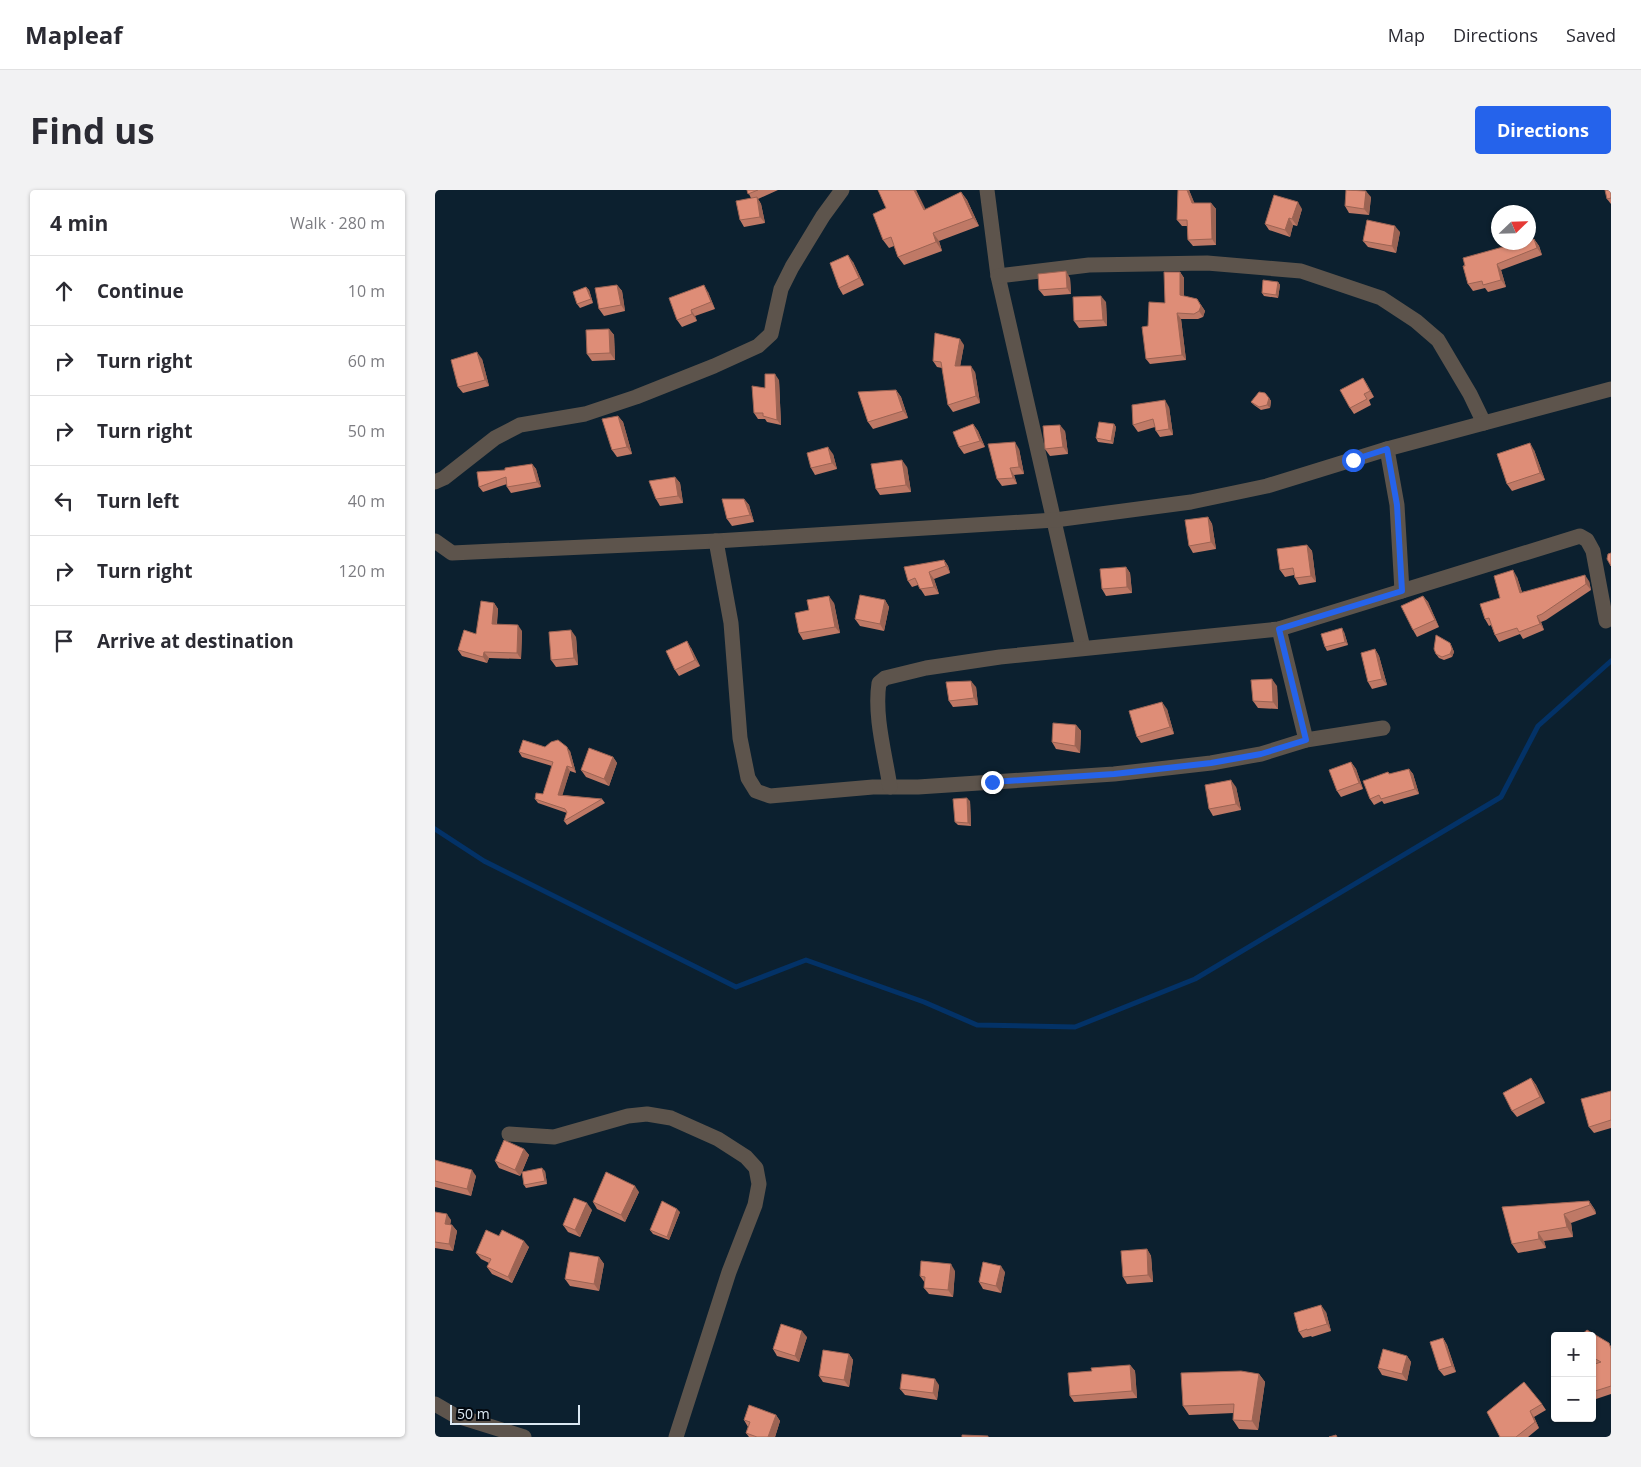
<!DOCTYPE html>
<html lang="en">
<head>
<meta charset="utf-8">
<style>
  :root { --surface:#fff; --page:#f2f2f3; --text:#2b2b33; --muted:#7c7c81; --line:#e1e1e2; --accent:#2563eb }
  body { margin:0; font-family:"Open Sans",sans-serif; background:var(--page); color:var(--text) }
  .controls { position:absolute; right:15px; bottom:15px; display:grid; overflow:hidden; border-radius:5px; box-shadow:0 1px 4px #0004 }
  .controls button { width:45px; height:45px; display:grid; place-items:center; padding:0; border:0; border-bottom:1px solid var(--line); background:var(--surface); color:var(--text); font:25px sans-serif }
  .compass { position:absolute; left:1056px; top:15px; width:45px; height:45px; border-radius:50%; background:var(--surface); box-shadow:0 1px 4px #0004; rotate:67deg }
  .scale { position:absolute; left:15px; bottom:12px; width:130px; box-sizing:border-box; padding-left:5px; border:2px solid #dbe8f2; border-top:0; font-size:14px; line-height:18px; white-space:nowrap; color:#dbe8f2; -webkit-text-stroke:4px #030910; paint-order:stroke }
  .stop { position:absolute; width:15px; height:15px; margin:-11px; border:4px solid #2563eb; border-radius:50%; background:#fff }
  .stop.end { background:#2563eb; border-color:#fff; box-shadow:0 1px 5px #0008 }
  .list { margin:0; padding:0; list-style:none }
  h2 { display:flex; justify-content:space-between; align-items:center; height:65px; margin:0; padding:0 20px; font-size:21px }
  h2 small { font-size:16px; font-weight:400; color:var(--muted) }
  .list li { display:grid; grid-template-columns:32px 1fr auto; gap:15px; align-items:center; box-sizing:border-box; height:70px; padding:0 20px; border-top:1px solid var(--line) }
  .list b { display:block; font-size:19px; white-space:nowrap }
  .list em { font-size:16px; font-style:normal; color:var(--muted) }
  .icon { flex:none; width:28px; height:28px; fill:none; stroke:currentColor; stroke-width:2; stroke-linecap:round; stroke-linejoin:round }
  .map { position:relative; flex:none; width:1176px; height:1247px; overflow:hidden; border-radius:5px }
  header { display:flex; align-items:center; gap:30px; box-sizing:border-box; height:70px; padding:0 25px; background:var(--surface); border-bottom:1px solid var(--line) }
  header strong { font-size:24px }
  nav { display:flex; gap:28px; margin-inline-start:auto; font-size:18px }
  .intro { display:flex; align-items:center; justify-content:space-between; box-sizing:border-box; height:120px; padding:0 30px }
  h1 { margin:0; font-size:35px }
  .button { padding:12px 22px; border-radius:5px; background:var(--accent); color:#fff; font-size:18px; font-weight:700 }
  main { display:flex; gap:30px; padding:0 30px }
  aside { flex:1; background:var(--surface); border-radius:5px; box-shadow:0 1px 4px #0004 }
  .map>svg:first-child { display:block }
</style>
</head>
<body>
<header>
<strong>Mapleaf</strong>
<nav><a>Map</a><a>Directions</a><a>Saved</a></nav>
</header>
<div class="intro"><h1>Find us</h1><a class="button">Directions</a></div>
<main>
<aside>
<h2>4 min<small>Walk · 280 m</small></h2>
<ul class="list">
<li><svg class="icon" aria-label="ahead" viewBox="0 0 24 24"><path d="M12 20V5M6 11l6-6 6 6"/></svg><div><b>Continue</b></div><em>10 m</em></li>
<li><svg class="icon" aria-label="right" viewBox="0 0 24 24"><path d="M7 20v-9h11M14 6l5 5-5 5"/></svg><div><b>Turn right</b></div><em>60 m</em></li>
<li><svg class="icon" aria-label="right" viewBox="0 0 24 24"><path d="M7 20v-9h11M14 6l5 5-5 5"/></svg><div><b>Turn right</b></div><em>50 m</em></li>
<li><svg class="icon" aria-label="left" viewBox="0 0 24 24"><path d="M17 20v-9H6M10 6l-5 5 5 5"/></svg><div><b>Turn left</b></div><em>40 m</em></li>
<li><svg class="icon" aria-label="right" viewBox="0 0 24 24"><path d="M7 20v-9h11M14 6l5 5-5 5"/></svg><div><b>Turn right</b></div><em>120 m</em></li>
<li><svg class="icon" aria-label="arrive" viewBox="0 0 24 24"><path d="M6 21V4h12l-3 4 3 4H6"/></svg><div><b>Arrive at destination</b></div></li>
</ul>
</aside>
<div class="map">
<svg width="1176" height="1247" viewBox="0 0 1176 1247">
  <rect width="100%" height="100%" fill="#0c202f"/>
  <g fill="none" stroke-linecap="round" stroke-linejoin="round">
    <!-- stream -->
    <path stroke="#033267" stroke-width="5" d="M0 639 49 671 301 797 371 770 489 812 542 835 640 837 760 789 1066 607 1103 536 1176 471"/>
    <!-- street -->
    <g stroke="#5d544c" stroke-width="15">
      <path d="M552 0 563 86 648 458"/>
      <path d="M563 86 654 75 772 73 866 81 946 108 981 131 1003 150 1035 204 1049 233"/>
      <path d="M952 259 962 315 967 401"/>
      <path d="M0 292 9 288 60 248 85 235 150 224 201 207 279 176 323 156 336 144 346 99 357 77 388 26 407 0"/>
      <path d="M0 351 17 363 281 351 620 330 756 312 832 296 952 259 1176 199"/>
      <path d="M281 351 296 433 305 548 313 588 321 601 335 606 438 597H483L679 584 776 573 826 564 871 550 948 538"/>
      <path d="M844 439 871 550"/>
      <path d="M455 597C450 564 439 526 444 493L450 488 491 478 565 467 844 439 1145 346 1152 350 1158 361 1171 431"/>
      <path d="M74 944 119 947 193 926 212 924 236 928 283 949 311 967 321 978 324 994 320 1015 294 1082 241 1247"/>
      <path d="M0 1214 19 1225 89 1247"/>
    </g>
  </g>
  <!-- wall -->
  <g fill="#bf7966">
    <path d="M312 0H343L323 9 326 14 330 33 309 37 305 30 316 8Z"/>
    <path d="M443 0H481L490 20 526 2 532 10 544 36 504 51 507 61 469 75 463 67 459 56 454 58 448 50 451 18Z"/>
    <path d="M743 0H754L759 13H776L781 19V55L758 56 753 50 752 36H747L742 30Z"/>
    <path d="M1176 0V14L1172 9Z"/>
    <path d="M936 7 934 25 914 23 910 16Z"/>
    <path d="M867 19 862 36 858 35 855 47 834 40 830 34Z"/>
    <path d="M965 42 961 63 933 57 928 51Z"/>
    <path d="M1099 49 1104 56 1107 65 1066 80 1071 97 1053 102 1050 98 1038 101 1033 94 1028 76Z"/>
    <path d="M418 72 429 95 408 105 404 98Z"/>
    <path d="M745 82 749 88V106L762 109 770 121 768 127 763 129H746L751 170 715 174 711 169 713 136 730 113Z"/>
    <path d="M635 88 636 104 609 106 604 100Z"/>
    <path d="M843 92 845 95 843 108 829 106 827 103Z"/>
    <path d="M182 95 187 101 190 121 169 126 164 119Z"/>
    <path d="M151 97 154 100 158 113 145 118 142 114Z"/>
    <path d="M273 102 280 119 260 126 262 131 247 137 242 130Z"/>
    <path d="M671 112 672 136 644 138 639 131Z"/>
    <path d="M174 139 179 145 180 170 157 171 152 164Z"/>
    <path d="M529 155 525 176 540 182 545 213 518 222 513 215 507 178 502 177 498 171Z"/>
    <path d="M47 169 54 196 28 203 23 197Z"/>
    <path d="M928 188 939 207 934 210 936 215 919 224 915 218Z"/>
    <path d="M344 190 346 235 332 232 330 229H323L319 223 330 198Z"/>
    <path d="M461 200 466 207 473 228 438 239 433 232Z"/>
    <path d="M834 208 836 211 835 218 826 220 819 215 816 212Z"/>
    <path d="M734 217 738 245 725 247 721 241 720 237 703 242 698 235Z"/>
    <path d="M183 226 188 232 197 264 182 267 177 260Z"/>
    <path d="M538 234 543 241 550 257 529 264 524 257Z"/>
    <path d="M679 234 681 237 678 254 663 252 661 248Z"/>
    <path d="M630 241 633 264 615 266 610 259Z"/>
    <path d="M584 259 589 284 579 285 582 294 567 296 562 289Z"/>
    <path d="M1099 260 1110 290 1077 301 1072 294Z"/>
    <path d="M398 264 402 279 380 285 376 278Z"/>
    <path d="M97 274 101 279 106 297 76 303 72 297V294L48 302 44 297Z"/>
    <path d="M472 277 476 302 445 305 441 299Z"/>
    <path d="M240 287 245 293 248 313 225 316 221 309Z"/>
    <path d="M309 309 314 315 319 332 297 336 292 329Z"/>
    <path d="M773 327 777 334 781 359 758 363 754 356Z"/>
    <path d="M872 355 877 361 881 392 864 395 860 388 859 385 850 387 845 380Z"/>
    <path d="M509 370 513 376 515 383 499 389 504 404 490 406 483 395 477 397 473 391Z"/>
    <path d="M691 377 695 383 697 403 671 406 667 399Z"/>
    <path d="M1082 387 1087 402 1154 391 1156 400 1111 430 1106 432 1109 440 1088 449 1085 444 1064 452 1060 445 1056 435 1054 436 1050 429 1065 408Z"/>
    <path d="M988 406 993 412 1004 437 982 447 978 440Z"/>
    <path d="M450 410 454 417 449 441 425 436 420 429Z"/>
    <path d="M59 413 63 419 62 434 87 441 86 469 54 468 52 473 27 466 23 460 41 444Z"/>
    <path d="M399 413 405 443 368 450 364 443 374 420Z"/>
    <path d="M909 442 913 455 892 461 890 457Z"/>
    <path d="M141 447 143 475 121 477 116 470Z"/>
    <path d="M1015 453 1017 457 1019 462 1017 467 1009 470 1004 468 1001 464Z"/>
    <path d="M256 458 265 476 244 486 240 480Z"/>
    <path d="M940 459 944 466 952 495 937 499 933 492Z"/>
    <path d="M842 496 843 519 823 518 818 511Z"/>
    <path d="M541 497 543 515 518 517 514 511Z"/>
    <path d="M732 519 739 544 706 553 702 547Z"/>
    <path d="M641 535 646 541 645 563 621 559 617 552Z"/>
    <path d="M110 557 135 561 141 583 135 581 127 605 167 609 170 613 132 635 129 631 132 623 103 613 100 609 108 604 117 576 87 567 84 562Z"/>
    <path d="M178 567 182 573 174 596 151 587 146 580Z"/>
    <path d="M916 572 921 579 928 599 906 607 902 601Z"/>
    <path d="M974 579 978 584 984 604 949 614 947 611 939 615 935 609 953 582 955 584Z"/>
    <path d="M801 597 806 620 778 626 774 619Z"/>
    <path d="M535 611 536 636 523 635 520 632Z"/>
    <path d="M1096 888 1101 895 1110 913 1082 927 1077 921Z"/>
    <path d="M1176 902V938L1159 943 1154 937Z"/>
    <path d="M89 959 94 965 87 982 110 981 112 994 91 998 89 995 87 982 85 986 64 978 60 971Z"/>
    <path d="M0 970 41 986 36 1006 0 997Z"/>
    <path d="M204 1002 190 1032 162 1019 158 1012Z"/>
    <path d="M1154 1011 1160 1020 1161 1024 1136 1033 1138 1047 1109 1051 1111 1058 1083 1063 1077 1054 1067 1017Z"/>
    <path d="M157 1020 145 1047 133 1042 128 1035Z"/>
    <path d="M0 1022 16 1030 15 1035H17L22 1041 18 1061 0 1058Z"/>
    <path d="M245 1022 234 1050 218 1044 215 1040Z"/>
    <path d="M64 1046 94 1057 77 1093 57 1084 52 1077 54 1073 46 1069 41 1063Z"/>
    <path d="M712 1059 716 1066 718 1092 692 1094 688 1087Z"/>
    <path d="M164 1067 169 1074 164 1101 135 1096 130 1089Z"/>
    <path d="M520 1081 518 1107 494 1104 489 1098 490 1093 485 1086Z"/>
    <path d="M570 1082 566 1103 548 1099 544 1092Z"/>
    <path d="M891 1122 896 1141 877 1147 876 1146 868 1148 864 1142Z"/>
    <path d="M1157 1146 1174 1153 1176 1157V1204L1161 1209 1157 1204V1175L1161 1173 1157 1171Z"/>
    <path d="M372 1147 364 1172 342 1166 338 1159Z"/>
    <path d="M1008 1148 1012 1155 1021 1182 1009 1186 1004 1180Z"/>
    <path d="M414 1164 418 1170 414 1197 388 1192 384 1186Z"/>
    <path d="M972 1166 976 1172 972 1191 947 1185 943 1178Z"/>
    <path d="M695 1175 700 1181 702 1208 639 1212 635 1206 657 1181Z"/>
    <path d="M824 1184 830 1192 823 1240 804 1239 798 1230 799 1223 754 1225 748 1216Z"/>
    <path d="M504 1195 502 1210 470 1205 465 1199Z"/>
    <path d="M1107 1214 1111 1220 1099 1227 1104 1238 1093 1247H1065L1052 1222Z"/>
    <path d="M341 1225 345 1231 340 1247H314L311 1243 313 1237 309 1230Z"/>
  </g>
  <!-- shaded-wall -->
  <g fill="#9b6353">
    <path d="M479 0H481L495 28 489 20Z"/>
    <path d="M752 0H754L762 19 757 13Z"/>
    <path d="M931 1 936 7 934 25 929 19Z"/>
    <path d="M526 2 532 10 544 36 538 28Z"/>
    <path d="M322 7 326 14 330 33 325 27Z"/>
    <path d="M863 12 867 19 862 36 857 29Z"/>
    <path d="M776 13 781 19V55L777 49Z"/>
    <path d="M854 28 858 35 855 47 850 40Z"/>
    <path d="M960 36 965 42 961 63 957 56Z"/>
    <path d="M498 43 504 51 507 61 501 52Z"/>
    <path d="M1099 49 1104 56 1107 65 1102 58Z"/>
    <path d="M413 65 418 72 429 95 424 88Z"/>
    <path d="M1062 74 1066 80 1071 97 1066 90Z"/>
    <path d="M631 81 635 88 636 104 632 98Z"/>
    <path d="M745 82 749 88V110L745 105Z"/>
    <path d="M843 92 845 95 843 108 841 105Z"/>
    <path d="M182 95 187 101 190 121 186 115Z"/>
    <path d="M269 95 273 102 280 119 276 112Z"/>
    <path d="M151 97 154 100 158 113 156 109Z"/>
    <path d="M666 106 671 112 672 136 668 130Z"/>
    <path d="M762 109 770 121 768 127 764 121Z"/>
    <path d="M256 120 260 126 262 131 257 124Z"/>
    <path d="M742 123 746 129 751 170 747 165Z"/>
    <path d="M174 139 179 145 180 170 175 163Z"/>
    <path d="M525 149 529 155 524 183 520 176Z"/>
    <path d="M42 162 47 169 54 196 50 190Z"/>
    <path d="M536 176 540 182 545 213 541 206Z"/>
    <path d="M340 184 344 190 346 235 342 230Z"/>
    <path d="M928 188 932 194 939 207 935 201Z"/>
    <path d="M461 200 466 207 473 228 468 221Z"/>
    <path d="M834 208 836 211 835 218 832 215Z"/>
    <path d="M730 210 734 217 738 245 734 239Z"/>
    <path d="M183 226 188 232 197 264 192 257Z"/>
    <path d="M538 234 543 241 550 257 545 251Z"/>
    <path d="M679 234 681 237 678 254 676 251Z"/>
    <path d="M625 235 630 241 633 264 628 257Z"/>
    <path d="M580 252 584 259 589 284 584 277Z"/>
    <path d="M1095 253 1099 260 1110 290 1105 283Z"/>
    <path d="M393 257 398 264 402 279 397 273Z"/>
    <path d="M467 270 472 277 476 302 471 295Z"/>
    <path d="M97 274 101 279 106 297 102 292Z"/>
    <path d="M575 278 579 285 582 294 578 288Z"/>
    <path d="M240 287 245 293 248 313 243 306Z"/>
    <path d="M309 309 314 315 319 332 315 325Z"/>
    <path d="M773 327 777 334 781 359 776 352Z"/>
    <path d="M872 355 877 361 881 392 876 386Z"/>
    <path d="M509 370 513 376 515 383 511 376Z"/>
    <path d="M691 377 695 383 697 403 692 397Z"/>
    <path d="M1078 380 1082 387 1089 409 1085 403Z"/>
    <path d="M494 382 499 389 504 404 499 397Z"/>
    <path d="M1150 385 1154 391 1156 400 1151 394Z"/>
    <path d="M394 406 399 413 405 443 400 437Z"/>
    <path d="M988 406 993 412 1004 437 1000 430Z"/>
    <path d="M450 410 454 417 449 441 445 434Z"/>
    <path d="M59 413 63 419 61 440 57 434Z"/>
    <path d="M1102 426 1106 432 1109 440 1105 434Z"/>
    <path d="M83 435 87 441 86 469 82 463Z"/>
    <path d="M907 438 909 442 913 455 910 452Z"/>
    <path d="M136 440 141 447 143 475 139 468Z"/>
    <path d="M252 451 256 458 265 476 260 470Z"/>
    <path d="M1015 453 1017 457 1019 462 1017 467 1015 464Z"/>
    <path d="M940 459 944 466 952 495 947 489Z"/>
    <path d="M49 462 54 468 52 473 48 467Z"/>
    <path d="M837 489 842 496 843 519 838 512Z"/>
    <path d="M536 491 541 497 543 515 539 508Z"/>
    <path d="M727 512 732 519 739 544 735 537Z"/>
    <path d="M641 535 646 541 645 563 640 556Z"/>
    <path d="M132 557 135 561 141 583 138 578Z"/>
    <path d="M178 567 182 573 174 596 169 589Z"/>
    <path d="M916 572 921 579 928 599 924 593Z"/>
    <path d="M132 576 135 581 126 610 123 605Z"/>
    <path d="M974 579 978 584 984 604 980 599Z"/>
    <path d="M796 590 801 597 806 620 801 614Z"/>
    <path d="M532 608 535 611 536 636 533 633Z"/>
    <path d="M1096 888 1101 895 1110 913 1105 907Z"/>
    <path d="M89 959 94 965 85 986 80 980Z"/>
    <path d="M107 978 110 981 112 994 110 991Z"/>
    <path d="M37 980 41 986 36 1006 32 999Z"/>
    <path d="M200 996 204 1002 190 1032 186 1025Z"/>
    <path d="M1154 1011 1160 1020 1161 1024 1155 1015Z"/>
    <path d="M152 1013 157 1020 145 1047 140 1040Z"/>
    <path d="M242 1019 245 1022 234 1050 232 1047Z"/>
    <path d="M12 1024 16 1030 14 1040 10 1034Z"/>
    <path d="M1129 1024 1136 1033 1138 1047 1132 1037Z"/>
    <path d="M17 1035 22 1041 18 1061 14 1054Z"/>
    <path d="M1103 1042 1109 1051 1111 1058 1104 1049Z"/>
    <path d="M89 1051 94 1057 77 1093 73 1087Z"/>
    <path d="M712 1059 716 1066 718 1092 713 1085Z"/>
    <path d="M164 1067 169 1074 164 1101 159 1094Z"/>
    <path d="M516 1074 520 1081 518 1107 513 1100Z"/>
    <path d="M566 1076 570 1082 566 1103 561 1096Z"/>
    <path d="M886 1115 891 1122 896 1141 892 1134Z"/>
    <path d="M367 1141 372 1147 364 1172 360 1166Z"/>
    <path d="M1008 1148 1012 1155 1021 1182 1017 1176Z"/>
    <path d="M414 1164 418 1170 414 1197 409 1190Z"/>
    <path d="M972 1166 976 1172 972 1191 967 1184Z"/>
    <path d="M695 1175 700 1181 702 1208 697 1201Z"/>
    <path d="M824 1184 830 1192 823 1240 817 1231Z"/>
    <path d="M500 1189 504 1195 502 1210 498 1203Z"/>
    <path d="M1095 1221 1099 1227 1104 1238 1100 1232Z"/>
    <path d="M341 1225 345 1231 340 1247H333Z"/>
  </g>
  <!-- building -->
  <g fill="#de8d77" stroke="#9b6353">
    <path d="M312 0H323L313 4Z"/>
    <path d="M443 0H479L489 20 526 2 538 28 498 43 501 52 463 67 456 47 448 50 438 24 451 18Z"/>
    <path d="M743 0H752L757 13H776L777 49 753 50 752 30H742Z"/>
    <path d="M911 0 931 1 929 19 910 16Z"/>
    <path d="M1170 0H1176V8L1172 9Z"/>
    <path d="M839 5 863 12 857 29 854 28 850 40 830 34Z"/>
    <path d="M322 7 325 27 305 30 301 11Z"/>
    <path d="M932 30 960 36 957 56 928 51Z"/>
    <path d="M1099 49 1102 58 1062 74 1066 90 1048 95 1047 91 1033 94 1028 76H1030L1028 68 1086 52H1094V51Z"/>
    <path d="M413 65 424 88 404 98 395 73Z"/>
    <path d="M631 81 632 98 604 100 603 84Z"/>
    <path d="M729 82H745V105L762 109 766 116 764 121 759 124 742 123 747 165 711 169 707 137 713 136 714 112 730 113Z"/>
    <path d="M828 90 843 92 841 105 827 103Z"/>
    <path d="M182 95 186 115 164 119 160 98Z"/>
    <path d="M269 95 276 112 256 120 257 124 242 130 234 108Z"/>
    <path d="M151 97 156 109 142 114 138 102Z"/>
    <path d="M666 106 668 130 639 131 638 107Z"/>
    <path d="M174 139 175 163 152 164 151 140Z"/>
    <path d="M500 143 525 149 520 176H536L541 206 513 215 506 172 498 171Z"/>
    <path d="M42 162 50 190 23 197 16 170Z"/>
    <path d="M330 184H340L342 230 328 226V223H319L317 196 330 198Z"/>
    <path d="M928 188 935 201 929 204 932 209 915 218 905 200Z"/>
    <path d="M461 200 468 221 433 232 423 202Z"/>
    <path d="M824 202 830 203 834 208 832 215 824 217 816 212Z"/>
    <path d="M730 210 734 239 721 241 718 229 698 235 697 215Z"/>
    <path d="M183 226 192 257 177 260 167 229Z"/>
    <path d="M664 232 679 234 676 251 661 248Z"/>
    <path d="M538 234 545 251 524 257 518 242Z"/>
    <path d="M625 235 628 257 610 259 608 236Z"/>
    <path d="M580 252 584 277 575 278 578 288 562 289 553 254Z"/>
    <path d="M1095 253 1105 283 1072 294 1062 264Z"/>
    <path d="M393 257 397 273 376 278 372 263Z"/>
    <path d="M467 270 471 295 441 299 436 274Z"/>
    <path d="M97 274 102 292 72 297 71 287 44 297 42 282 70 280V278Z"/>
    <path d="M240 287 243 306 221 309 214 291Z"/>
    <path d="M287 309H309L315 325 292 329Z"/>
    <path d="M773 327 776 352 754 356 750 330Z"/>
    <path d="M872 355 876 386 860 388 858 378 845 380 842 359Z"/>
    <path d="M1176 363V376L1172 369 1173 364Z"/>
    <path d="M509 370 511 376 494 382 499 397 485 399 480 388 473 391 469 377Z"/>
    <path d="M691 377 692 397 667 399 665 379Z"/>
    <path d="M1078 380 1085 403 1150 385 1151 394 1107 424 1102 426 1105 434 1084 442 1082 438 1060 445 1054 428 1050 429 1045 414 1065 408 1059 386Z"/>
    <path d="M425 405 450 410 445 434 420 429Z"/>
    <path d="M394 406 400 437 364 443 360 423 374 420 372 410Z"/>
    <path d="M988 406 1000 430 978 440 966 416Z"/>
    <path d="M46 411 59 413 57 434 83 435 82 463 49 462 48 467 23 460 29 440 41 444Z"/>
    <path d="M907 438 910 452 890 457 886 444Z"/>
    <path d="M136 440 139 468 116 470 114 442Z"/>
    <path d="M1001 445 1015 453 1017 459 1015 464 1007 467 1001 464 999 459Z"/>
    <path d="M252 451 260 470 240 480 231 461Z"/>
    <path d="M940 459 947 489 933 492 926 463Z"/>
    <path d="M837 489 838 512 818 511 816 490Z"/>
    <path d="M536 491 539 508 514 511 511 492Z"/>
    <path d="M727 512 735 537 702 547 694 521Z"/>
    <path d="M618 533 641 535 640 556 617 552Z"/>
    <path d="M88 550 110 557 116 552 123 550 132 557 138 578 132 576 123 605 167 609 129 631 132 622 130 619 100 609 101 603 108 604 118 572 84 562Z"/>
    <path d="M154 558 178 567 169 589 146 580Z"/>
    <path d="M916 572 924 593 902 601 894 580Z"/>
    <path d="M974 579 980 599 946 609 944 605 935 609 928 591 953 582 954 584Z"/>
    <path d="M796 590 801 614 774 619 770 595Z"/>
    <path d="M532 608 533 633 520 632 518 609Z"/>
    <path d="M1096 888 1105 907 1077 921 1068 903Z"/>
    <path d="M1176 901V930L1154 937 1146 909Z"/>
    <path d="M69 950 89 959 80 980 60 971Z"/>
    <path d="M0 970 37 980 32 999 0 991Z"/>
    <path d="M107 978 110 991 89 995 87 982Z"/>
    <path d="M171 982 200 996 186 1025 158 1012Z"/>
    <path d="M139 1008 152 1013 140 1040 128 1035Z"/>
    <path d="M227 1011 242 1019 232 1047 215 1040Z"/>
    <path d="M1154 1011 1155 1015 1129 1024 1132 1037 1103 1042 1104 1049 1077 1054 1067 1017Z"/>
    <path d="M0 1022 12 1024 10 1034 17 1035 14 1054 0 1052Z"/>
    <path d="M51 1040 64 1046 67 1040 89 1051 73 1087 52 1077 56 1069 41 1063Z"/>
    <path d="M712 1059 713 1085 688 1087 686 1061Z"/>
    <path d="M135 1062 164 1067 159 1094 130 1089Z"/>
    <path d="M486 1071 516 1074 513 1100 489 1098 490 1087 485 1086Z"/>
    <path d="M548 1072 566 1076 561 1096 544 1092Z"/>
    <path d="M886 1115 892 1134 872 1140V1139L864 1142 859 1123Z"/>
    <path d="M346 1134 367 1141 360 1166 338 1159Z"/>
    <path d="M1152 1140 1174 1153 1176 1159V1196L1157 1202V1175L1166 1172 1157 1167V1146H1145Z"/>
    <path d="M1008 1148 1017 1176 1004 1180 995 1152Z"/>
    <path d="M948 1159 972 1166 967 1184 943 1178Z"/>
    <path d="M388 1160 414 1164 409 1190 384 1186Z"/>
    <path d="M695 1175 697 1201 635 1206 633 1183 657 1181 656 1178Z"/>
    <path d="M806 1181 824 1184 817 1231 798 1230 799 1214 748 1216 746 1183Z"/>
    <path d="M467 1184 500 1189 498 1203 465 1199Z"/>
    <path d="M1089 1192 1107 1214 1095 1221 1100 1232 1081 1247H1065L1052 1222Z"/>
    <path d="M314 1215 341 1225 333 1247H322L311 1243 315 1232 309 1230Z"/>
    <path d="M527 1245 553 1246V1247H527Z"/>
    <path d="M901 1245 902 1247H894Z"/>
  </g>
  <g fill="none" stroke-linecap="round" stroke-linejoin="round">
    <!-- route -->
    <path stroke="#2563eb" stroke-width="6" d="M557 592 679 584 776 573 826 564 871 550 844 439 967 401 962 315 952 259 918 270"/>
  </g>
</svg>
<div class="controls">
<button>+</button>
<button>−</button>
</div>
<svg class="compass" viewBox="-18 -18 36 36"><path d="M0-13l5 13h-10z" fill="#e53935"/><path d="M0 13l5-13h-10z" fill="#7c7c81"/></svg>
<div class="scale">50 m</div>
<div class="stop" style="left:918px;top:270px"></div>
<div class="stop end" style="left:557px;top:592px"></div>
</div>
</main>
</body>
</html>
